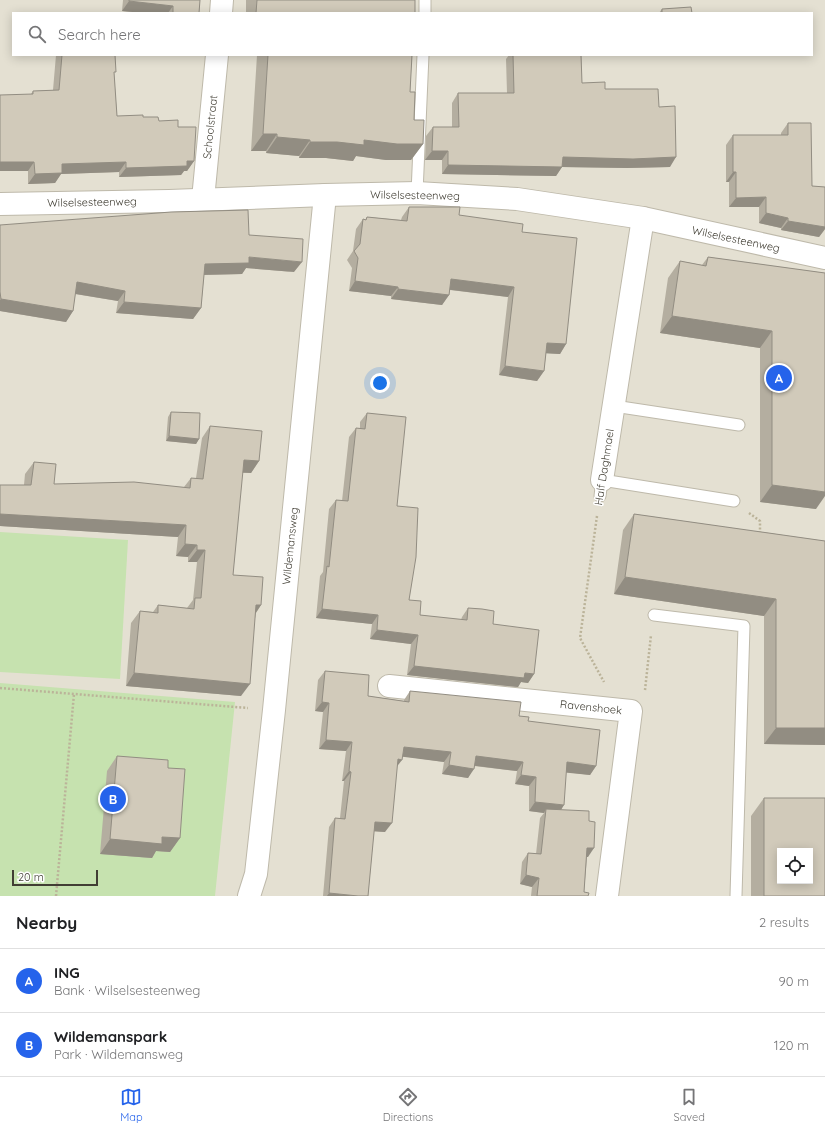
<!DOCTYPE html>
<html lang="en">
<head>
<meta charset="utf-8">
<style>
  :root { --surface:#fff; --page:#f2f2f2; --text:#202124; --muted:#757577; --line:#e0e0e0; --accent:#2563eb }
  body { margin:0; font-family:Quicksand,sans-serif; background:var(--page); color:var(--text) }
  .controls { position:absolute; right:12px; bottom:12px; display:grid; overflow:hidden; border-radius:0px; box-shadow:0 2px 10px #0003 }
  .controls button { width:36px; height:36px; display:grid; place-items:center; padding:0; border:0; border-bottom:1px solid var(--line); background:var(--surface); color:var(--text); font:20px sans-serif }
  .scale { position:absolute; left:12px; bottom:10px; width:86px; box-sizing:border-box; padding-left:4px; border:2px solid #413e34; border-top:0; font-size:11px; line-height:14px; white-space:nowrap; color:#413e34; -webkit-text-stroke:3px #fff; paint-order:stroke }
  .you { position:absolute; left:380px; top:383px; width:14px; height:14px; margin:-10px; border:3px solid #fff; border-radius:50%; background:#1a73e8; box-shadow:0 0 0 6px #1a73e833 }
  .badge { display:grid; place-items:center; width:26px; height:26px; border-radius:50%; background:var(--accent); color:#fff; font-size:13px; font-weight:700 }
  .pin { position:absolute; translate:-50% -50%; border:2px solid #fff; box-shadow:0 1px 4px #0006 }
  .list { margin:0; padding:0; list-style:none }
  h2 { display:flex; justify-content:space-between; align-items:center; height:52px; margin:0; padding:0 16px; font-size:17px }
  h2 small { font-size:13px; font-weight:400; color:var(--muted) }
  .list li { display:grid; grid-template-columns:26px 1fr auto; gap:12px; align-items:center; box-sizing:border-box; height:64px; padding:0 16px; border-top:1px solid var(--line) }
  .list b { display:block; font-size:15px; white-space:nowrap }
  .list p { margin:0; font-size:13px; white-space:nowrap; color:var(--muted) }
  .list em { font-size:13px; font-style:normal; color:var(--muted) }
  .icon { flex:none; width:22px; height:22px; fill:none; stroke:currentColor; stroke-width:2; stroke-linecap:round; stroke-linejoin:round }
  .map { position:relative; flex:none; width:825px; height:896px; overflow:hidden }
  .search { position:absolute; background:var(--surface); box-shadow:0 2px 10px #0003; left:12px; right:12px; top:12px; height:44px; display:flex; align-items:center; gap:10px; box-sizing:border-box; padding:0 14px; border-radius:0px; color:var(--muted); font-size:15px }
  .sheet { height:180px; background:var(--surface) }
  nav { display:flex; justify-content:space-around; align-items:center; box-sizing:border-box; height:56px; border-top:1px solid var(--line); background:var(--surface); font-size:11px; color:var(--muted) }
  nav a { display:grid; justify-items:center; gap:2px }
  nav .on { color:var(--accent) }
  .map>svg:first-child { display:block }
</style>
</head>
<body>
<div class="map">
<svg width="825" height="896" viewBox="0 0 825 896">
  <rect width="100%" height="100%" fill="#f0eee3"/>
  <!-- residential -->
  <path fill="#e4e0d2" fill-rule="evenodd" d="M0 0H825V896H0ZM13 13H812V55H13ZM780 851H810V881H780Z"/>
  <!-- green -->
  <g fill="#c6e2af">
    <path d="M0 532 128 540 120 679 0 672Z"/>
    <path d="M0 683 235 702 215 896H0Z"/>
  </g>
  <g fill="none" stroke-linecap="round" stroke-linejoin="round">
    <defs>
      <g id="service">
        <path d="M425 13V0"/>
        <path d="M417 193 423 55"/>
        <path d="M614 406 739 425"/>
        <path d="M600 496 602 480 734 501"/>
        <path d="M654 615 744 626 736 896"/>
      </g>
      <g id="minor">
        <path d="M221 13 222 0"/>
        <path d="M203 199 217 55"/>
        <path d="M0 204 169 201 325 195 417 193 517 199 643 218 825 258"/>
        <path d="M602 480 643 218"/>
        <path d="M389 686 631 711 607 896"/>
        <path d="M249 896 256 874 274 710 325 195"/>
      </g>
    </defs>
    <!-- service casing -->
    <use href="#service" stroke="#beb9aa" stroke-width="13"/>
    <!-- minor casing -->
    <use href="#minor" stroke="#beb9aa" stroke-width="24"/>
    <!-- path -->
    <g stroke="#bbb399" stroke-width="2.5" stroke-dasharray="2 2" stroke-linecap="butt">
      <path d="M749 513 760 521V535"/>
      <path d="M597 516 580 638 604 682"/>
      <path d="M0 688 248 708"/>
      <path d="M645 690 651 635"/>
      <path d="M56 896 74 694"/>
    </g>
    <!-- service -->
    <use href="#service" stroke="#fff" stroke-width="11"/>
    <!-- minor -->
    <use href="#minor" stroke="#fff" stroke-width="22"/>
  </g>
  <!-- wall -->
  <g fill="#b4aea0">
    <path d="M123 0H200L199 13H143L122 11Z"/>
    <rect x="246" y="0" width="169" height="13"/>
    <path d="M662 9 692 13H659Z"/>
    <path d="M56 55H115L114 73 117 116 143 117 159 121 178 127 194 161 187 171H184L181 175 119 177V172L61 174 55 183 28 184V171H0L31 94 33 91 53 90Z"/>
    <path d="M257 55H412L410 92 414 120 423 144 411 160H386L356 156 353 161 326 158H299V156L266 153V151H251Z"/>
    <path d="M509 55H581L582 83 605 89 659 107 670 167 627 168 562 167 556 176 442 174V160H425L426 136 433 127H452V103L458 93H507L506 59Z"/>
    <path d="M788 123 812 186 825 187V229L819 237 781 230V228L759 223V207H729V182H726V145L733 135H781V133Z"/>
    <path d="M409 207 459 215 522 232 566 344 560 354 546 353 544 371 537 381 499 375 508 297 450 290 449 295 442 305 391 299V296L349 291 352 268 347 260 353 251 356 229 363 219 365 220 367 217 401 220 402 217Z"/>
    <path d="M0 225 294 272 246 268 242 274 204 275 201 308 193 319 116 313 118 301 75 294 73 311 66 322 0 311Z"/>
    <path d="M708 257 825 273 816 509 760 502V348L660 333 668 278 680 261 702 265Z"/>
    <path d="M171 412 199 439 196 444 166 441 168 417Z"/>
    <path d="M367 413 397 506 409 600 420 615 461 620 462 617 468 608 493 624 534 674 528 683 521 682 518 687 407 675 411 644 370 639 372 624 316 618 320 576 323 572 329 509 336 500 342 501 349 437 356 428H360V422Z"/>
    <path d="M210 426 259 461 251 473H242L233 575 261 605 256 613 241 696 126 686 131 623 140 611 153 612 158 605 187 608 193 600 197 562H188V557L176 556 178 537 0 526V485H24L25 474 34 462 54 484 184 487 191 478H196L202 438Z"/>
    <path d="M634 514 825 541V745L764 744V616L614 594 623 530Z"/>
    <path d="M325 671 368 696 404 701V700L410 691 519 716 596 766 590 775 566 772 561 810 588 857H587L584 892 588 896H531L532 887 520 884 522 862 528 853 536 854 540 818 544 813 529 811V786L515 784 517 771 474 766 468 778 442 774 444 762 402 756 397 766 385 832 374 831 368 896H323L329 827 335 818H340L344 781H342L346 751 319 749 323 712 315 711 318 680Z"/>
    <path d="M117 756 168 768 180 838 170 852 156 851 152 858 100 854 107 771Z"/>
    <path d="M764 798 825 896H751V816Z"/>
  </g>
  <!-- shaded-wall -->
  <g fill="#928d82">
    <path d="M129 1 173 6 168 13H143L122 11Z"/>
    <path d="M263 134H277L266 151H251Z"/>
    <path d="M277 137 310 140 299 156 266 153Z"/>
    <path d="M364 140 423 144 411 160H386L356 156 353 161 326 158H299L310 142Z"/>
    <path d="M432 151H448L442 160H425Z"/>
    <path d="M563 157H676L670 167 627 168 562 167 556 176 442 174 448 165Z"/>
    <path d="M187 161H194L187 171H184L181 175 119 177 126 168Z"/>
    <path d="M0 162H34L28 171H0Z"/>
    <path d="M126 162 119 172 61 174 55 183 28 184 35 174 62 164Z"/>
    <path d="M733 172H736L729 182H726Z"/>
    <path d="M766 197 759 207H729L736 198Z"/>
    <path d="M766 213 788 218 781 228 759 223Z"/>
    <path d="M788 221 825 227V229L819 237 781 230Z"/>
    <path d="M249 257 302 262 294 272 246 268 242 274 198 275 205 264Z"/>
    <path d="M451 279 514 287 508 297 444 289Z"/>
    <path d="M355 281 398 287 391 296 349 291Z"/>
    <path d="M77 282 125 291 118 301 70 293Z"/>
    <path d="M398 289 449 295 442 305 391 299Z"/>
    <path d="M1 299 73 311 66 322 0 311V300Z"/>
    <path d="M124 302 201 308 193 319 116 313Z"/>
    <path d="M672 316 772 331 760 348 660 333Z"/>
    <path d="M547 343 566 344 560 354 540 353Z"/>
    <path d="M505 366 544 371 537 381 499 375Z"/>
    <path d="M169 436 199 439 196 444 166 441Z"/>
    <path d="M244 460 259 461 251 473 235 472Z"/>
    <path d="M772 485 825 492V496L816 509 760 502Z"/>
    <path d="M0 514 186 525 178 537 0 526Z"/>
    <path d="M185 544 197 545 188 557 176 556Z"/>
    <path d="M197 550H205L197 562H188Z"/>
    <path d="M625 577 776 599 764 616 614 594Z"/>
    <path d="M256 605H261L253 617Z"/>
    <path d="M322 609 378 615 372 624 316 618Z"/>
    <path d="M377 630 418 635 411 644 370 639Z"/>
    <path d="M414 666 525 673 534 674 528 683 521 682 518 687 407 675Z"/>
    <path d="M134 673 250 684 241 696 126 686Z"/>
    <path d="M322 702 329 703 323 712 315 711Z"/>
    <path d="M776 728H825V745L764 744Z"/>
    <path d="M326 740 352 742 346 751 319 749Z"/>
    <path d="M404 747 451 752 444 762 397 756Z"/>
    <path d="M476 756 523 762 517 771 469 765Z"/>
    <path d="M398 759 402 760 395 769Z"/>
    <path d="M567 762 596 766 590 775 560 772Z"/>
    <path d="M449 765 474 769 468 778 442 774Z"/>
    <path d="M349 771 351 772 344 781H342Z"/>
    <path d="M521 775 536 777 529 786 515 784Z"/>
    <path d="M535 802 564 805 558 815 546 809 544 813 529 811Z"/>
    <path d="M375 822 392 823 385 832 369 831Z"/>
    <path d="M162 837 180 838 170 852 156 851 152 858 100 854 110 839Z"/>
    <path d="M587 848H594L588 857H581Z"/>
    <path d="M526 875 539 878 532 887 520 884Z"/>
    <path d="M329 893 358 896H327Z"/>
  </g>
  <!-- building -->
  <g fill="#d1caba" stroke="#928d82" fill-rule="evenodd">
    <path d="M129 0H200L199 13H173V6L129 1Z"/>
    <path d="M257 0H415V13H256Z"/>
    <path d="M691 7 692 13H662V9Z"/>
    <path d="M62 55H115L116 72H114L117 116 143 115V117H158L159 121 178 120V127H196L194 161H187V166L126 168V162L62 164V173L35 174 34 162H0V95L33 94V91L59 90Z"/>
    <path d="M268 55H412L410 92H415L414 120H424L423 144H397L364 140V145L337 142H310V140L277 137V134H263Z"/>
    <path d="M513 55H581L582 83 605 82V89H658L659 107 675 106 676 157 633 159 563 157 562 167 448 165V151H432L433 127H459L458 93H514Z"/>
    <path d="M788 123H811L812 186 825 187V227L788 221V218L766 213V197L736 198V172H733V135H788Z"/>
    <path d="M409 207H460L459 215 523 224 522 232 577 238 566 344 547 343 544 371 505 366 514 287 451 279 449 295 398 289V287L355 281 358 258 354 251 360 244 363 219 366 220 367 217 407 221Z"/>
    <path d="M248 210 249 235 303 239 302 262 249 257V263L205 264 201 308 124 302 125 291 77 282 73 311 1 299 0 292V225L171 212Z"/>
    <path d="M708 257 825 273V492L772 485V331L672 316 680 261 706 266Z"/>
    <path d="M171 412 200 413 199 439 169 436Z"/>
    <path d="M367 413 406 417 397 506 418 508 416 557 409 600 421 601 420 615 467 620 468 608 482 609 494 611 493 624 539 630 534 674 525 673 524 678 414 666 418 635 377 630 378 615 322 609 327 566 329 567 336 500 348 501 356 428 365 429Z"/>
    <path d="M210 426 262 431 259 461 244 460 233 575 263 577 261 605H256L250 684 134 673 140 611 158 613V605L194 609 195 598H201L205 550H197V545L185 544 186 525 0 514V485H31L34 462 56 464 54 484 134 482 190 488 191 478 203 479Z"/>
    <path d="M634 514 825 541V728H776V599L625 577Z"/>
    <path d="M325 671 369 675 368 696 409 702 410 691 521 702 519 716 529 717 528 721 600 730 596 766 567 762 564 805 535 802 536 777 521 775 523 762 476 756 474 769 461 767 449 765 451 752 404 747 402 760 398 759 392 823 375 822 368 896H358L329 893 335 818 345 819 351 772 349 771 352 742 326 740 329 703 322 702Z"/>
    <path d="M117 756 168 760V768L185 769 180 838 162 837V844L110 839Z"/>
    <path d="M764 798H825V896H764ZM780 851H810V881H780Z"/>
    <path d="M546 809 589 811V821L595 822 594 848H587L584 892 589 893 588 896H537L539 878 526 875 528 853 541 854Z"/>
  </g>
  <g text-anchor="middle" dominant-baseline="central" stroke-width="3" stroke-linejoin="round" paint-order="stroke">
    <!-- street labels -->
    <g font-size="11" fill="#413e34" stroke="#fff">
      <text transform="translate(210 127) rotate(-84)">Schoolstraat</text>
      <text transform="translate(415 195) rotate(1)">Wilselsesteenweg</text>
      <text transform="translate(92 202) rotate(-1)">Wilselsesteenweg</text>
      <text transform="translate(736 239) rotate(12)">Wilselsesteenweg</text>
      <text transform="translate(604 467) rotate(-81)">Half Daghmael</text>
      <text transform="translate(290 546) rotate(-84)">Wildemansweg</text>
      <text transform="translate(591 707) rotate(6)">Ravenshoek</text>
    </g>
  </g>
</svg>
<div class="controls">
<button><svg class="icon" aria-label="locate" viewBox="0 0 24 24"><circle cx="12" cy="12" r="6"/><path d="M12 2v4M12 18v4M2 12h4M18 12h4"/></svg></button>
</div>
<div class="scale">20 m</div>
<div class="you"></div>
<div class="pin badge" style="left:779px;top:378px">A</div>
<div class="pin badge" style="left:113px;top:799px">B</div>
<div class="search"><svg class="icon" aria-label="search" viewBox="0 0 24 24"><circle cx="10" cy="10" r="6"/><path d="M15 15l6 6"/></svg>Search here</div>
</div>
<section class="sheet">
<h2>Nearby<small>2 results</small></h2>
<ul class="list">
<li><span class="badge">A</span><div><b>ING</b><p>Bank · Wilselsesteenweg</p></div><em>90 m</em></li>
<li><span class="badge">B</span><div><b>Wildemanspark</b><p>Park · Wildemansweg</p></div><em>120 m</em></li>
</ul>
</section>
<nav>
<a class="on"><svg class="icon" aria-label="map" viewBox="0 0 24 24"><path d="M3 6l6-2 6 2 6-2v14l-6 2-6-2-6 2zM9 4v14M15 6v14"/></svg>Map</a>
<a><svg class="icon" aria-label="directions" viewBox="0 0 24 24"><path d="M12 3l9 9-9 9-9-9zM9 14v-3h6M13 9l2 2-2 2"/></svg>Directions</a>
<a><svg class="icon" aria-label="saved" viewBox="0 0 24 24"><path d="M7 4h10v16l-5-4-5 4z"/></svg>Saved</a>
</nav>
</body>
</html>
